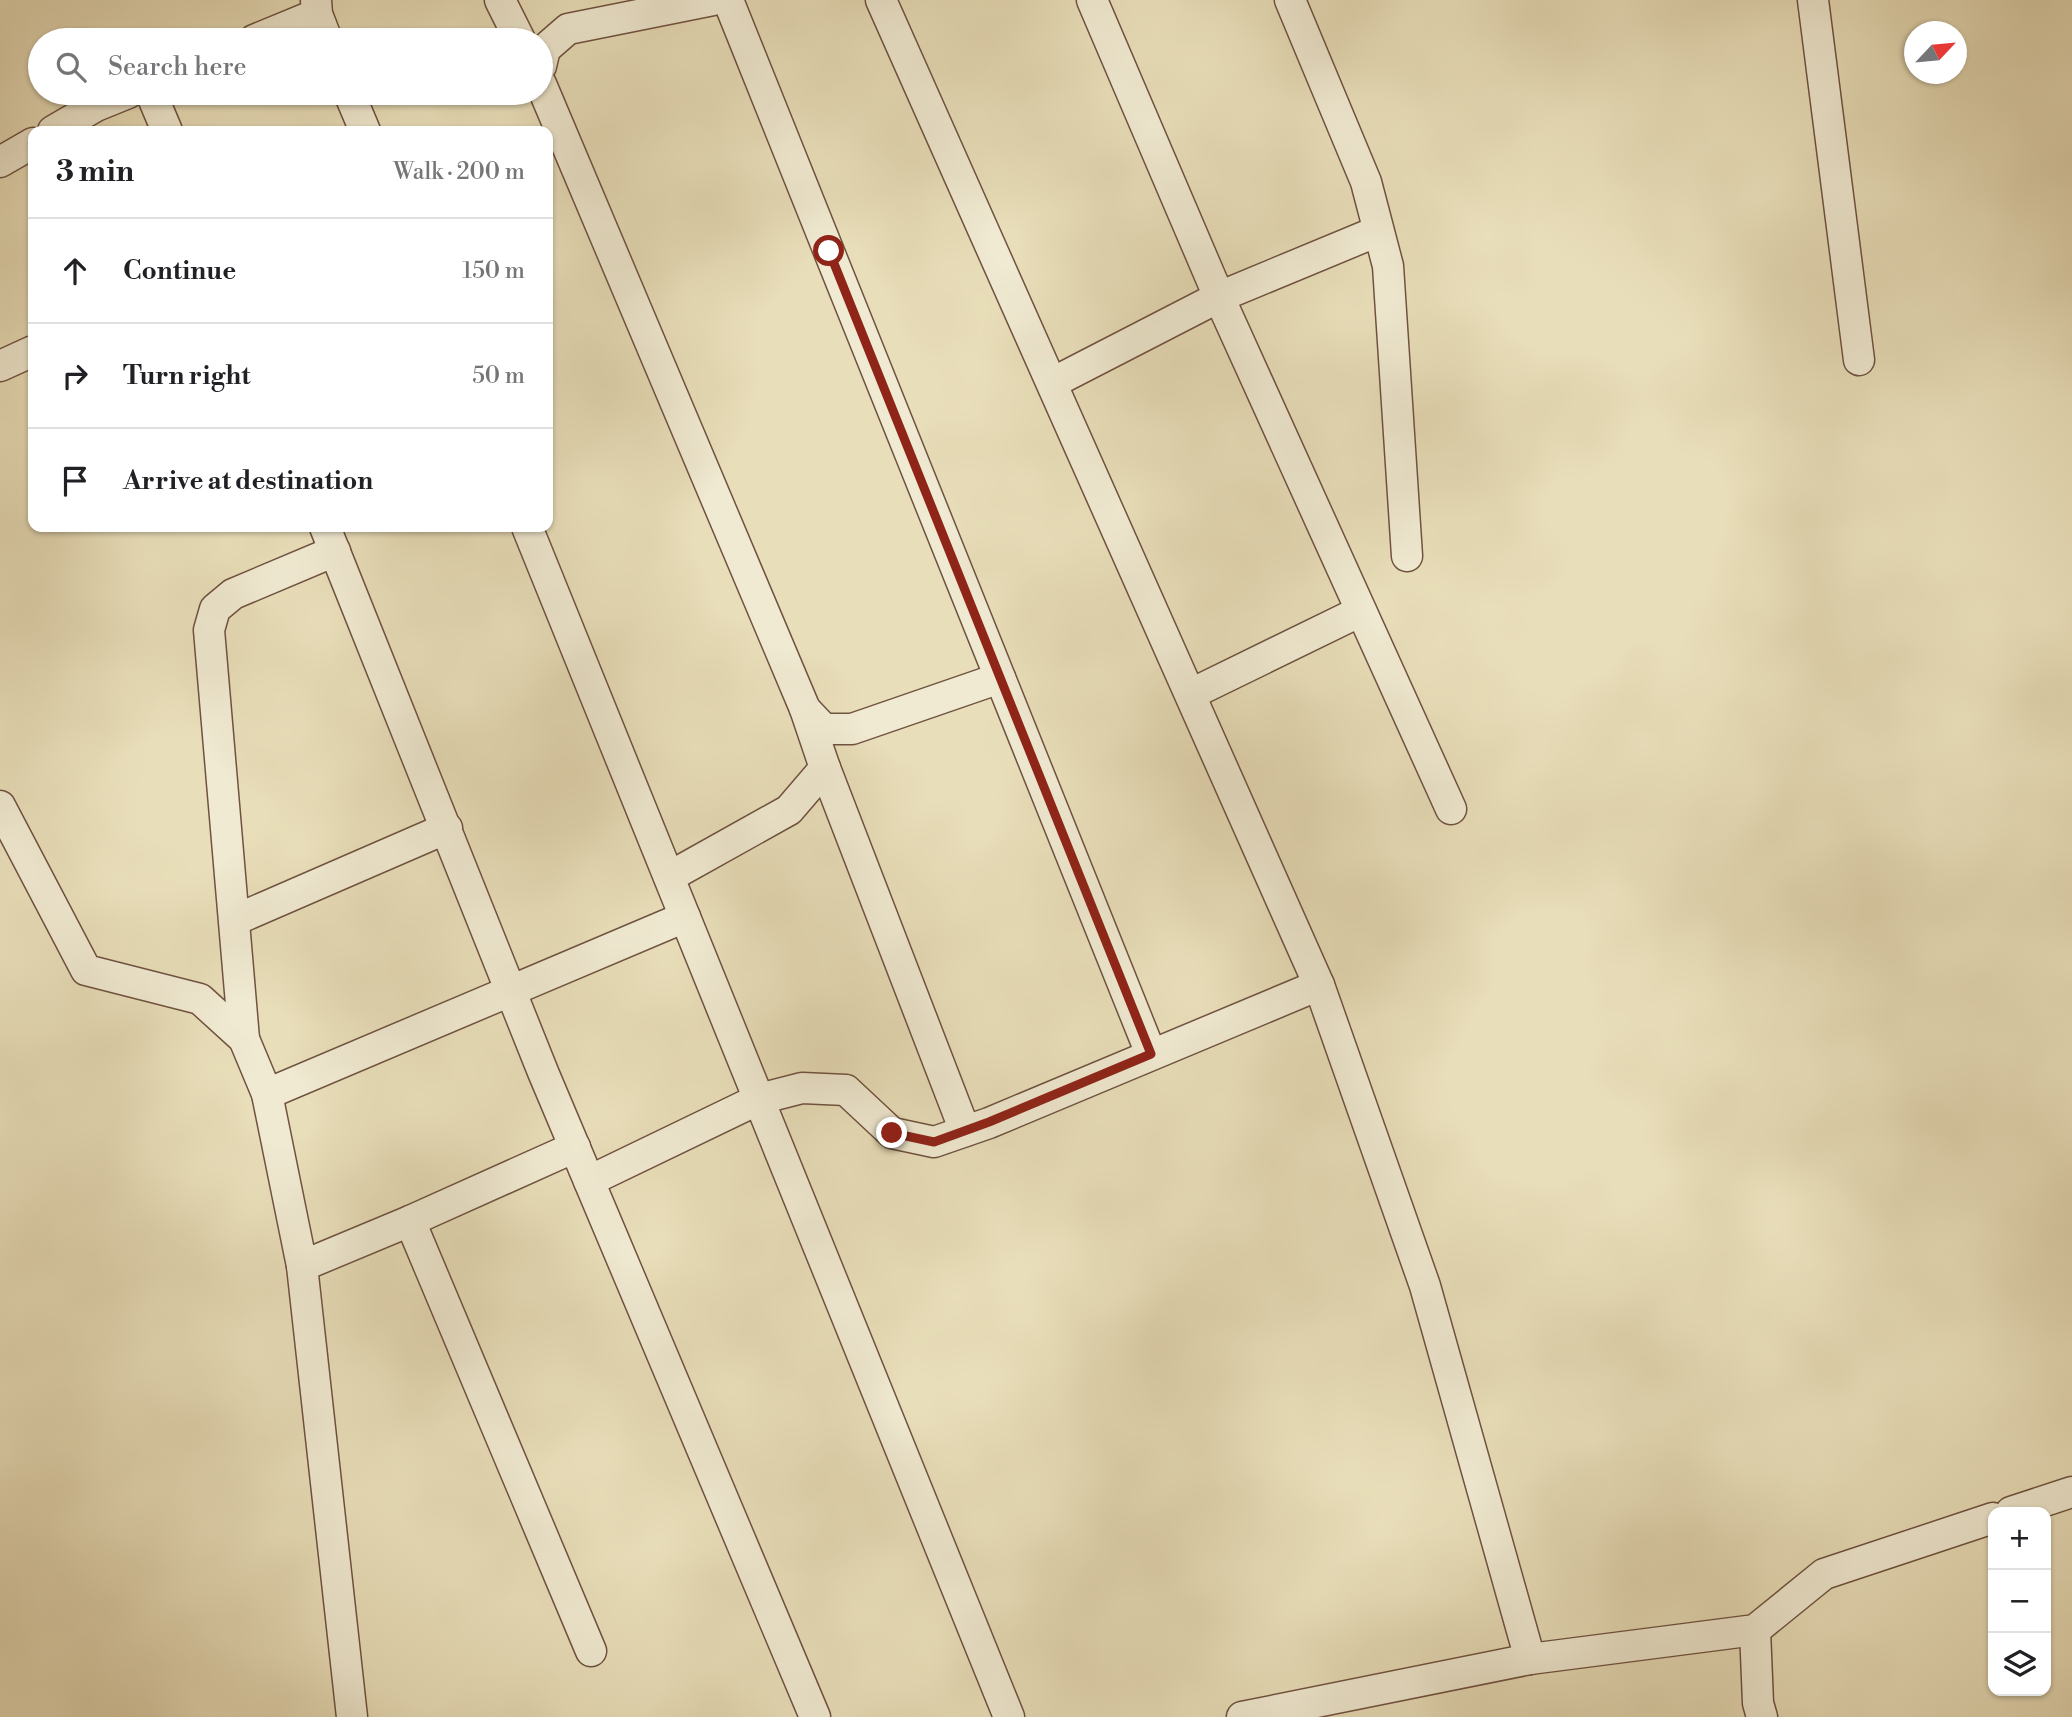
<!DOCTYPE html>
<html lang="en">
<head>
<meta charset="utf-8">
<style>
  :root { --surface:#fff; --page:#f2f2f2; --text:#202124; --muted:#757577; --line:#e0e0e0 }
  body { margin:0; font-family:"Libre Bodoni",serif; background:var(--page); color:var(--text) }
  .controls { position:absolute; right:21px; bottom:21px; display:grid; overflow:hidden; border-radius:14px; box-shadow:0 2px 5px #0004 }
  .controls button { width:63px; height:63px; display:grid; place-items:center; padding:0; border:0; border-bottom:2px solid var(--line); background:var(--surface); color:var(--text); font:35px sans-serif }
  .compass { position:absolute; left:1904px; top:21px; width:63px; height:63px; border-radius:50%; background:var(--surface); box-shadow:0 2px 5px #0004; rotate:64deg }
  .stop { position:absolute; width:21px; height:21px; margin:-16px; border:5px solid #8f2418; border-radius:50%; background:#fff }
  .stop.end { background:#8f2418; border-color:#fff; box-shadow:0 2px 7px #0008 }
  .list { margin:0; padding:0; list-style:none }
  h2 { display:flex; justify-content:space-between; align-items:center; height:91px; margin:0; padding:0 28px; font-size:30px }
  h2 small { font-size:23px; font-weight:400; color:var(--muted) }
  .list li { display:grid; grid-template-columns:46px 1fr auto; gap:21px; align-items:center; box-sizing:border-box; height:105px; padding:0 28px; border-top:2px solid var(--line) }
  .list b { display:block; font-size:26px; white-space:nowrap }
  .list em { font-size:23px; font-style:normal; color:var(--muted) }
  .icon { flex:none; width:38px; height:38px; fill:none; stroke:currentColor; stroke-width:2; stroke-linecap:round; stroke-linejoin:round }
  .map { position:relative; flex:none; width:2072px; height:1717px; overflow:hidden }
  .search { position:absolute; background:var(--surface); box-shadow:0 2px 5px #0004; left:28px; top:28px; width:525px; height:77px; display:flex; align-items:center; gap:18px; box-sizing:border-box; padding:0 24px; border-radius:38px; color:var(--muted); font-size:26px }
  .panel { position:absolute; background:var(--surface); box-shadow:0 2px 5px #0004; left:28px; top:126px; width:525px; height:406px; border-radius:14px }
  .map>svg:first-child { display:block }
</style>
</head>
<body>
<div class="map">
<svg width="2072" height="1717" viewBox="0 0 2072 1717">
  <rect width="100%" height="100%" fill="#e8deb9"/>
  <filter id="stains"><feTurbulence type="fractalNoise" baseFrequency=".00286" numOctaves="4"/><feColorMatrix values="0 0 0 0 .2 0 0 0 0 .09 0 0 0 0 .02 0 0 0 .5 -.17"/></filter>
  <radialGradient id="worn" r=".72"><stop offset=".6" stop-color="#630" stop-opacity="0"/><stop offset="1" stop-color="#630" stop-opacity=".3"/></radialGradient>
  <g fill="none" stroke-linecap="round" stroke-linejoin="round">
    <defs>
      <g id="minor">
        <path d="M316 0 317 14 327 40"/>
        <path d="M500 0 520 40"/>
        <path d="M728 0 1151 1054"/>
        <path d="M881 0 1319 985 1425 1286 1530 1659"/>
        <path d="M1092 0 1219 297 1451 809"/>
        <path d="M1290 0 1366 182 1388 266 1407 556"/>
        <path d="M1813 0 1859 360"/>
        <path d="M254 40 317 14"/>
        <path d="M541 66 545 49 568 29 713 0"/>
        <path d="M541 84 805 709 824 729H852L1000 678"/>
        <path d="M151 93 167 131"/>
        <path d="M349 93 365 131"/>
        <path d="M53 131 96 106 128 93"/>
        <path d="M0 162 33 143"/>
        <path d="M0 366 33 351"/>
        <path d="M1052 383 1219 297 1378 231"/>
        <path d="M325 527 543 1072 815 1717"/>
        <path d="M527 527 1009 1717"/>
        <path d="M1191 694 1361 611"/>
        <path d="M805 709 825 768 965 1131"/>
        <path d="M0 806 86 970 200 999 244 1039 267 1094 302 1266 352 1717"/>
        <path d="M669 877 789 810 825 768"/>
        <path d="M235 920 447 828"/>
        <path d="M244 1039 209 630 215 609 233 594 335 551"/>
        <path d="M267 1094 685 917"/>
        <path d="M589 1181 759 1099 802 1088 846 1090 892 1133 934 1142 989 1123 1319 985"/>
        <path d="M410 1221 591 1651"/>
        <path d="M302 1266 410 1221 575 1147"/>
        <path d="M2011 1512 2072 1492"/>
        <path d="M1755 1630 1758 1703 1762 1717"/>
        <path d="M1242 1717 1530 1659 1755 1630 1824 1574 1993 1518"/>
      </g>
    </defs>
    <!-- minor casing -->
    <use href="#minor" stroke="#6f5240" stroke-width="33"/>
    <!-- minor -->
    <use href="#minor" stroke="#f0ead2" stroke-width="30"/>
  </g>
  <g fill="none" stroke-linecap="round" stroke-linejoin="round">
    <!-- route -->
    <path stroke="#8f2418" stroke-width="9" d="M829 251 1151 1054 989 1122 934 1142 892 1133"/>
  </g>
  <rect width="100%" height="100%" filter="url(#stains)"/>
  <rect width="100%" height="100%" fill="url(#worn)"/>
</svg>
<div class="controls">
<button>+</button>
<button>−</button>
<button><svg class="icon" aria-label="layers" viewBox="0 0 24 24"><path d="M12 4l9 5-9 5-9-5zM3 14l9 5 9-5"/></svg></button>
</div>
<svg class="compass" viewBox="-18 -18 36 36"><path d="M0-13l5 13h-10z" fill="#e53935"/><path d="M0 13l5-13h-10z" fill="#757577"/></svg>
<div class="stop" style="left:829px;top:251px"></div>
<div class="stop end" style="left:892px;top:1133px"></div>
<div class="search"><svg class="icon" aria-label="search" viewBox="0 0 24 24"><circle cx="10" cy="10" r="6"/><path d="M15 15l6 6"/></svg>Search here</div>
<section class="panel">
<h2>3 min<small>Walk · 200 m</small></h2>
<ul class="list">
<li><svg class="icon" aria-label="ahead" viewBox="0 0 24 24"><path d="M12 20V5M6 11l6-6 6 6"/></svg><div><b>Continue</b></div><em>150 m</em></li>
<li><svg class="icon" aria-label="right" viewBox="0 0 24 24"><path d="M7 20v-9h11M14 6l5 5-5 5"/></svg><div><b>Turn right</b></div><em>50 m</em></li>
<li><svg class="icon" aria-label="arrive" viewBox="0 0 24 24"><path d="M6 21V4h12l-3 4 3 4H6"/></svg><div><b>Arrive at destination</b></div></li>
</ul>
</section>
</div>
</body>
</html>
